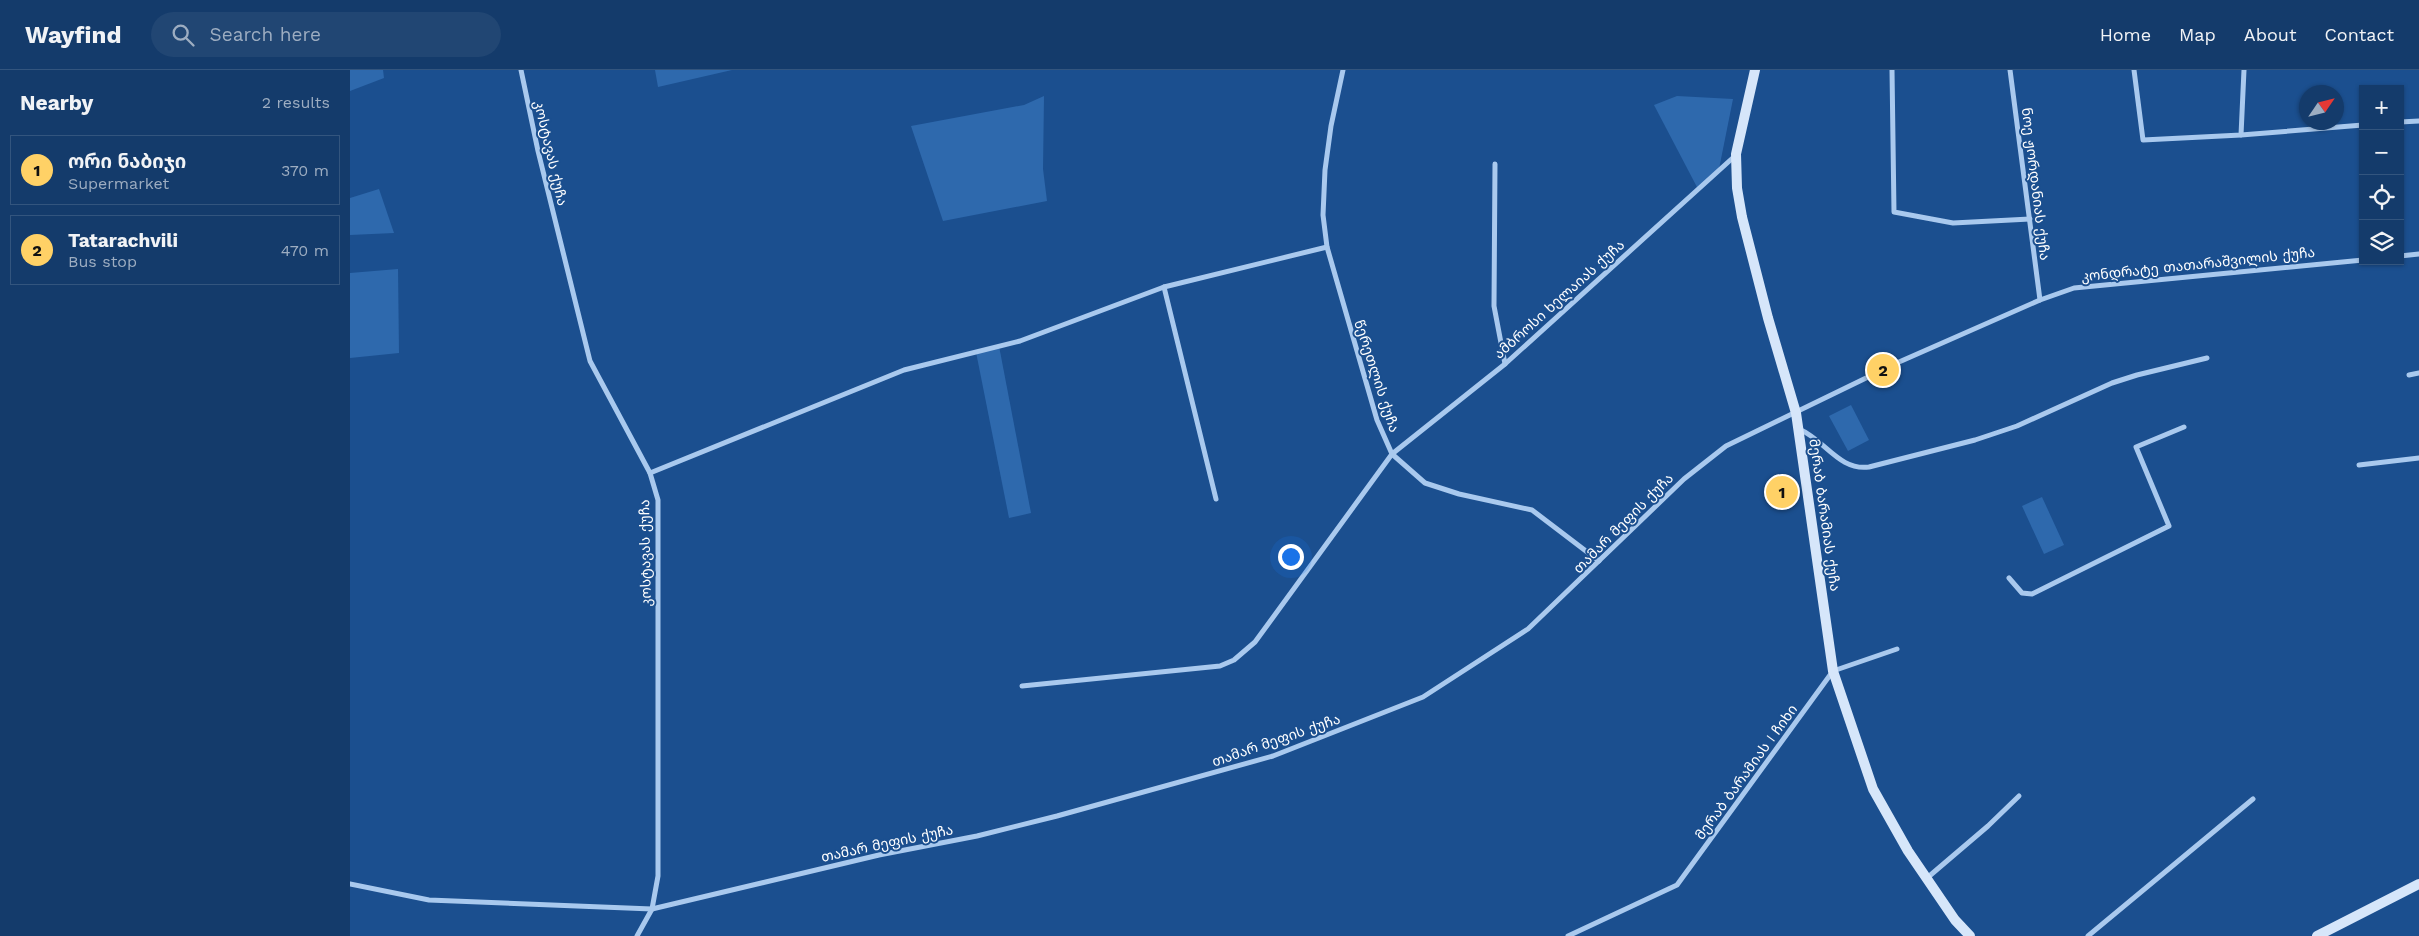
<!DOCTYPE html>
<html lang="en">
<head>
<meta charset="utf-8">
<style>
  :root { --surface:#143b6b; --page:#214673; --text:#f1f3f6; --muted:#9dadc1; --line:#33557e; --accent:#ffd166 }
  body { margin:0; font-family:"Work Sans","Noto Sans Georgian",sans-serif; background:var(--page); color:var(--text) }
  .controls { position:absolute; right:15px; top:15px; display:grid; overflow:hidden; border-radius:0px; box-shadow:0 1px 4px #0004 }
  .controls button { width:45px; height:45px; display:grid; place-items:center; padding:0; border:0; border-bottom:1px solid var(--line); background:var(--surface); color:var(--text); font:25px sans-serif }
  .compass { position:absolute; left:1949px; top:15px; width:45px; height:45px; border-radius:50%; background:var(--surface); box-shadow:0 1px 4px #0004; rotate:55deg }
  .you { position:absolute; left:940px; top:486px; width:18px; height:18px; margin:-12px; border:4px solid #fff; border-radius:50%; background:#1a73e8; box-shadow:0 0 0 8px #1a73e833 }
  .badge { display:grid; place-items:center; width:32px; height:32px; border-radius:50%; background:var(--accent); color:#111; font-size:16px; font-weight:700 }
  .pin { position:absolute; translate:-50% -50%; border:2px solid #fff; box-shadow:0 1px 5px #0006 }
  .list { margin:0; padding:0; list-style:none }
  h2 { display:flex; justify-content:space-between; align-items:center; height:65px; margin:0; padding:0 20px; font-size:21px }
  h2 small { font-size:16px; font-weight:400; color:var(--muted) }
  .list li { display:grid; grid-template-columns:32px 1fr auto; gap:15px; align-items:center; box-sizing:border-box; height:70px; margin:0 10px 10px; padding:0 10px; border:1px solid var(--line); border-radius:0px }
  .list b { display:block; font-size:19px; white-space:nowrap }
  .list p { margin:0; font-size:16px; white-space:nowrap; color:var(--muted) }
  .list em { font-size:16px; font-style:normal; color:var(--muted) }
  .icon { flex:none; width:28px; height:28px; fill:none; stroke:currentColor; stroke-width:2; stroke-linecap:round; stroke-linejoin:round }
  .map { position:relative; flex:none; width:2069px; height:866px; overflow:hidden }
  header { display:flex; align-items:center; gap:30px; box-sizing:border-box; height:70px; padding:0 25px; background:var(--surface); border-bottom:1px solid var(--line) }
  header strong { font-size:24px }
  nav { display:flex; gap:28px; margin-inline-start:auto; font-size:18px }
  .search { width:350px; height:45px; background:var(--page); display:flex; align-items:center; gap:12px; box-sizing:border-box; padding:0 18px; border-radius:28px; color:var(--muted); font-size:19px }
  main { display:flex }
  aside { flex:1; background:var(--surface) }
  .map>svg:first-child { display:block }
</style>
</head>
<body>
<header>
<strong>Wayfind</strong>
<div class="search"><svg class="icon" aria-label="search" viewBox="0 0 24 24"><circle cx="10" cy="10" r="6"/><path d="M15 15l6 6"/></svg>Search here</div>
<nav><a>Home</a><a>Map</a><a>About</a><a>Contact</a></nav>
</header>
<main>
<aside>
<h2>Nearby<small>2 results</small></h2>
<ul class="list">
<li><span class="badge">1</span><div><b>ორი ნაბიჯი</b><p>Supermarket</p></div><em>370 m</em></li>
<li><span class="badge">2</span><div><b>Tatarachvili</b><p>Bus stop</p></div><em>470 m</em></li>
</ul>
</aside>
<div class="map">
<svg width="2069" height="866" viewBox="0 0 2069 866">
  <rect width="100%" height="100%" fill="#1b4f8f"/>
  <!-- green -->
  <g fill="#2e69ad">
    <path d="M0 0H33L34 8 0 21Z"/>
    <path d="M305 0H382L308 17Z"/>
    <path d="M694 26 693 99 697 131 593 151 561 56 674 35Z"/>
    <path d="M1327 26 1383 29 1369 99 1348 119 1304 35Z"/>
    <path d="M29 119 44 163 0 165V128Z"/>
    <path d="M48 199 49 283 0 288V203Z"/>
    <path d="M649 276 681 443 659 448 626 282Z"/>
    <path d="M1501 335 1519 370 1498 381 1479 346Z"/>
    <path d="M1692 427 1714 475 1694 484 1672 436Z"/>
  </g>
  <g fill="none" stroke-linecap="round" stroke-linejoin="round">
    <!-- minor -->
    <g stroke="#a9c9ee" stroke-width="5">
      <path d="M171 0 188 81 240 291 300 403 308 430V806L302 839 287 866"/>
      <path d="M993 0 981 56 975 100 973 145 977 177 1027 350 1042 384 1075 413 1109 424 1182 440 1249 491"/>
      <path d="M1542 0 1544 142 1603 153 1680 149"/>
      <path d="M1660 0 1690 230"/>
      <path d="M1784 0 1793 70 1891 65 2013 55"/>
      <path d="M2050 52 2069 51"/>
      <path d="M1891 65 1894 0"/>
      <path d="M1145 94 1144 236 1155 294"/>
      <path d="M2050 186 2069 184"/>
      <path d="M814 217 866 429"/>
      <path d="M2059 305 2069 303"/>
      <path d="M1449 359C1475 370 1489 401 1519 397L1625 370 1667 356 1762 313 1787 305 1857 288"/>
      <path d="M2009 395 2069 388"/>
      <path d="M300 403 554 300 670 271 814 217 977 177"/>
      <path d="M1659 508 1672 523 1682 524 1819 456 1786 377 1834 357"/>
      <path d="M672 616 870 596 884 590 905 572 1042 384 1155 294 1386 85"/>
      <path d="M1577 808 1638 756 1669 726"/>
      <path d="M0 814 79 830 302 839 529 785 627 766 707 746 923 686 1073 627 1178 559 1334 409 1376 376 1549 292 1690 230 1724 218 2013 190"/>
      <path d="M1218 866 1327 815 1483 601 1547 579"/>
      <path d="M1738 866 1903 729"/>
    </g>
    <!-- secondary -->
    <g stroke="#d6e6fa" stroke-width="10">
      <path d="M1405 0 1386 84 1387 118 1392 147 1418 248 1446 343 1483 601 1523 719 1558 781 1605 850 1620 866"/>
      <path d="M1967 866 2069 814"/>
    </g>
  </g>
  <g text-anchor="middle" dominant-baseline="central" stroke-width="4" stroke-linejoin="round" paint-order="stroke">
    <!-- street labels -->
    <g font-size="14" fill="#fff" stroke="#1b4f8f">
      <text transform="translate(201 83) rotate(77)">კოსტავას ქუჩა</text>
      <text transform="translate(1686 114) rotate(83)">ნოე ჟორდანიას ქუჩა</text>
      <text transform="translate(1848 194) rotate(-6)">კონდრატე თათარაშვილის ქუჩა</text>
      <text transform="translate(1209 229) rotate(-42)">ამბროსი ხელაიას ქუჩა</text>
      <text transform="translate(1027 306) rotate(72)">წერეთლის ქუჩა</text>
      <text transform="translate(1475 445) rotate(82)">მერაბ ბარამიას ქუჩა</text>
      <text transform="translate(1273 453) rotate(-45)">თამარ მეფის ქუჩა</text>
      <text transform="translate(295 483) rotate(-91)">კოსტავას ქუჩა</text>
      <text transform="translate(926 670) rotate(-19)">თამარ მეფის ქუჩა</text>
      <text transform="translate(1396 702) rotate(-54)">მერაბ ბარამიას I ჩიხი</text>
      <text transform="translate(537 773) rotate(-12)">თამარ მეფის ქუჩა</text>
    </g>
  </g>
</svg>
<div class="controls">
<button>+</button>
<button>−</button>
<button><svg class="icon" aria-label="locate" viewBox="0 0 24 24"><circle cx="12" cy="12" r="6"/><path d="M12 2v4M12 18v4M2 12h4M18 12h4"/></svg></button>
<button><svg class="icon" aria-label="layers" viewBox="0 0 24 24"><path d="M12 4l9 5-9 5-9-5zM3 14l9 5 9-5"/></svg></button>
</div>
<svg class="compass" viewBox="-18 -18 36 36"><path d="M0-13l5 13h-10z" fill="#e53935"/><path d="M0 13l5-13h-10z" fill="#9dadc1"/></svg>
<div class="you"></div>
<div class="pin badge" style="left:1432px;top:422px">1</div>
<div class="pin badge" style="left:1533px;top:300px">2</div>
</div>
</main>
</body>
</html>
